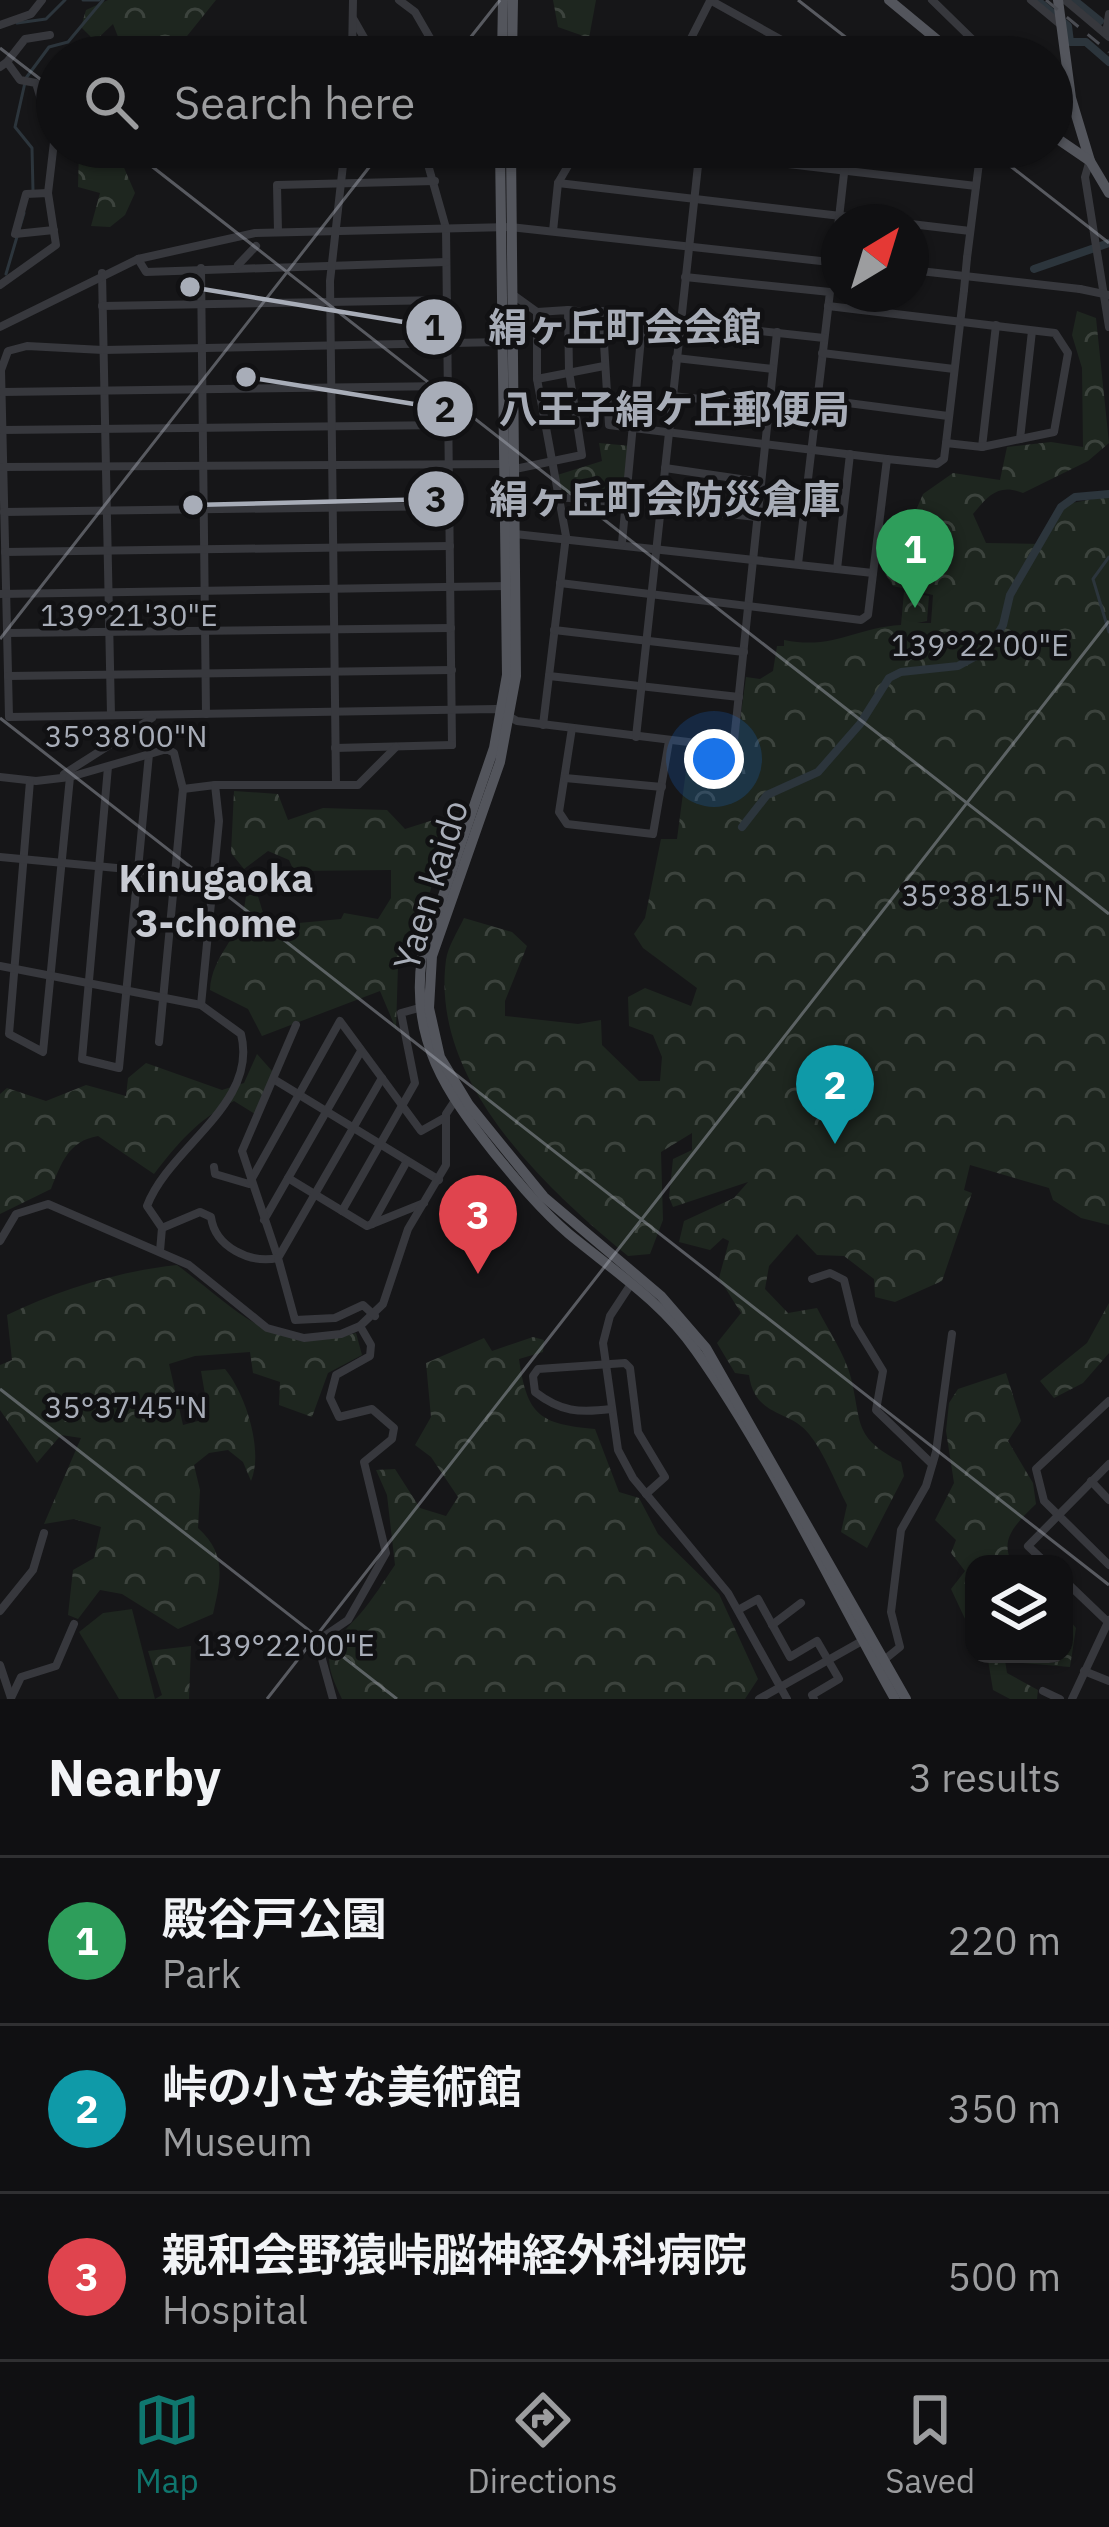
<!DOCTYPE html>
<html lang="en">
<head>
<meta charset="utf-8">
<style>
  :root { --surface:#101012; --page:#1e1e20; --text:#f1f3f6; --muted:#9c9d9f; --line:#303032; --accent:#0f766e }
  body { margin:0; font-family:"IBM Plex Sans","Noto Sans JP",sans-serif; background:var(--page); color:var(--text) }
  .controls { position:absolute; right:36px; bottom:36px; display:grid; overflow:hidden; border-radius:24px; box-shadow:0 3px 9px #0004 }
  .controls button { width:108px; height:108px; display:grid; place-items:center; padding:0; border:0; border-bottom:3px solid var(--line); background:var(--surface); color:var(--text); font:60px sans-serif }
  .compass { position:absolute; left:821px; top:204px; width:108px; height:108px; border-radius:50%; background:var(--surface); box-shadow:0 3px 9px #0004; rotate:38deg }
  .you { position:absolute; left:714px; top:759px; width:42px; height:42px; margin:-30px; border:9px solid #fff; border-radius:50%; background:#1a73e8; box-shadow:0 0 0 18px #1a73e833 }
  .badge { display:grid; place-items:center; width:78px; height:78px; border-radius:50%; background:var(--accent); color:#fff; font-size:39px; font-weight:700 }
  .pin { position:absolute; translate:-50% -99px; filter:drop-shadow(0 3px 6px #0008) }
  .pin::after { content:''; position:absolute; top:63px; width:42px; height:36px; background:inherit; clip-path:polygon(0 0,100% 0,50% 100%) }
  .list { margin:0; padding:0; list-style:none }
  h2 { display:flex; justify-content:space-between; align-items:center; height:156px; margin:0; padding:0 48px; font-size:51px }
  h2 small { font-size:39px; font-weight:400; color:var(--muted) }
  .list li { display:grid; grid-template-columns:78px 1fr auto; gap:36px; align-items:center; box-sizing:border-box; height:168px; padding:0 48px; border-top:3px solid var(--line) }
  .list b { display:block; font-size:45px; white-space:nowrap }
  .list p { margin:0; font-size:39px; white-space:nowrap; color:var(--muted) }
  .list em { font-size:39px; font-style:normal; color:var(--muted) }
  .icon { flex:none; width:66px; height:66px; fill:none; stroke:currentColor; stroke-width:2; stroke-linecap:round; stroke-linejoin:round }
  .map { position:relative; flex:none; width:1109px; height:1699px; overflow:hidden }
  .search { position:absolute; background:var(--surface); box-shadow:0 3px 9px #0004; left:36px; right:36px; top:36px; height:132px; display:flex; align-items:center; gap:30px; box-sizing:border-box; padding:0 42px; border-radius:66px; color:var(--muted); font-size:45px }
  .sheet { height:660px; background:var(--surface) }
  nav { display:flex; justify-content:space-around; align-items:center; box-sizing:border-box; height:168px; border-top:3px solid var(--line); background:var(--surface); font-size:33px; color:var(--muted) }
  nav a { display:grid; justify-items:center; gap:6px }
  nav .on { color:var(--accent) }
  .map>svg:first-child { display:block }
</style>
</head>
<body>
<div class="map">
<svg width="1109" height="1699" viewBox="0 0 1109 1699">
  <defs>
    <pattern id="forest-crowns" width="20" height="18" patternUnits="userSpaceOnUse" patternTransform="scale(3)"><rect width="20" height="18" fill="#1e261f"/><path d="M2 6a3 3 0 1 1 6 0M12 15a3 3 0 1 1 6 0" fill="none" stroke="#3c433d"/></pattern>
  </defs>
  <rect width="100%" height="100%" fill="#161618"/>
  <!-- green -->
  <path fill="#1e261f" d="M132 1609 155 1699H119L79 1632 103 1613Z"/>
  <!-- forest -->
  <g fill="url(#forest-crowns)">
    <path d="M108 0H216L183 41 182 57H113L122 47 113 24 95 41 81 27 86 10Z"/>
    <path d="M553 0H596L589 38 558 27Z"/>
    <path d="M72 147H115L135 193 125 215 110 227 91 226 100 193 78 187 79 150Z"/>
    <path d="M1077 311 1096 318 1109 443 1088 461 1023 493C998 483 988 496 973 514L986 543 1042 544 1061 505 1109 496V1225L1081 1218 1053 1200 1049 1188 970 1165 964 1190 972 1193 942 1281 895 1302 875 1297 874 1279 844 1256 817 1255 797 1234 769 1266 765 1289 788 1313 817 1308C828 1330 845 1354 851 1378 862 1424 853 1437 901 1462L904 1476 867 1548 841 1532 847 1505C835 1482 825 1454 809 1434 790 1409 755 1418 749 1375L735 1373 717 1343 741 1313 719 1278 729 1241 723 1238 710 1250 679 1242 684 1221 734 1198 748 1182 673 1207 669 1197 673 1159 692 1150V1133L661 1152 663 1220 650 1254 628 1256C544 1187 430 1081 446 960 448 946 458 931 464 918L512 932 527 946 505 1001V1016L578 1024 601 1020 602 1045 639 1081H660L662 1057 653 1035 629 1026 628 997 645 988 691 1006 697 988 643 948 634 934 645 918 661 839H677L689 748 736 750 746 677 760 679 773 671 777 646H784V640C834 650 853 628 901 625L904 592 929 596 927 621 917 623H931L933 595 893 586 884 572 892 519 913 517 923 494 953 473 1000 480 1007 447 1051 442 1083 447 1082 368 1072 335Z"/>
    <path d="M599 443 631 446 626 503 558 497 554 476 602 461Z"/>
    <path d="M234 791 278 794 288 820 323 808 387 810 405 829 452 814 417 938 398 965 396 1029 380 991 262 1036 248 1009 210 990C212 953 241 940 246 896L257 893 267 926 341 919 344 913 378 919 391 898V870L294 871 289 860 268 851 244 869 231 853Z"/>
    <path d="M257 1054 273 1072 255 1114 234 1101C198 1119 178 1143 154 1174L98 1136C68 1141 61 1164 51 1189L0 1214V1094L7 1088 46 1101 86 1085 126 1096 128 1078 146 1063 222 1090 244 1083Z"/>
    <path d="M177 1265C242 1313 270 1355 356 1333L362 1355 328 1373 312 1417 279 1405 280 1382 253 1373 250 1352 195 1356 169 1364 183 1425 209 1418 201 1371 225 1369C245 1393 264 1450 251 1481L243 1462 228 1450 209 1453 194 1465 200 1490 198 1528C227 1554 221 1579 213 1614L178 1629 122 1594 100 1590 78 1619 68 1615 73 1570 94 1558 101 1527 74 1519 44 1524 81 1438 61 1435 37 1463 0 1410V1365L12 1360 7 1315C58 1290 120 1271 177 1265Z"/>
    <path d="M1109 1303V1353L1083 1383 1054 1398 1040 1381 1087 1343Z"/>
    <path d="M533 1337 544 1340 543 1352 519 1359C527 1416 540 1424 595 1429L619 1492 639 1498 658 1534 719 1594 758 1679 745 1699H342C319 1651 328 1649 360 1614 373 1599 384 1581 395 1565L387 1495 376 1470 395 1469 420 1508 446 1516 458 1497 431 1457 415 1445 431 1417 426 1363 484 1338 492 1351Z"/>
    <path d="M1006 1373 1021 1421 1008 1441 1033 1483 1036 1504C1019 1521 997 1539 1013 1564H974V1638L951 1589 965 1571 951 1553 956 1540 935 1520 954 1483 946 1431 949 1403 958 1389Z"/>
    <path d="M1064 1614 1076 1628 1070 1667 1023 1663 1010 1654H1064Z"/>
    <path d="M191 1646 189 1699H155L162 1695 148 1651Z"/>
    <path d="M987 1654H1004L1007 1673 1038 1690 1037 1699H1010L993 1690Z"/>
  </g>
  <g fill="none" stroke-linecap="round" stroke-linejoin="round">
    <!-- stream -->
    <g stroke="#2c353c" stroke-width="3">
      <path d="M83 0H99"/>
      <path d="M17 23 46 19 65 0"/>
      <path d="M33 191 32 148 15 127 26 78 49 47 68 42 103 0"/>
      <path d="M6 274 24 213"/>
      <path d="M1109 557 1093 579 1109 632"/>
    </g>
    <!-- canal -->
    <g stroke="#2c353c" stroke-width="8">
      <path d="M1037 0 1068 26 1070 42H1086L1109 62"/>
      <path d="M1074 0 1100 21"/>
      <path d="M1034 269 1109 243"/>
      <path d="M742 827 767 795 818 772 860 724 889 678 901 672 958 666 989 649 1003 625 1010 595 1061 507 1075 497 1109 494"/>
    </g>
    <!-- minor -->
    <g stroke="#37383d" stroke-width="8">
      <path d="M399 0 415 12 441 57"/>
      <path d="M710 0 812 57"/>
      <path d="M932 0 972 39 961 57"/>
      <path d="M1031 0 1061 25"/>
      <path d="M1065 0 1109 37"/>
      <path d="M354 20 375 57"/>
      <path d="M0 25 31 14 42 0"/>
      <path d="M1106 33 1109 14"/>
      <path d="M682 56 710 1"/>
      <path d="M352 57 353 0"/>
      <path d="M7 62 25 39 50 35"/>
      <path d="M0 67 7 62 20 80 36 83 54 142 48 193"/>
      <path d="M423 147 446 228 452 745"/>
      <path d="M543 147 544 149"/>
      <path d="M641 147 976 186"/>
      <path d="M1089 163 1085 177 1109 327"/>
      <path d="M558 183 892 222"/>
      <path d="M911 224 970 231"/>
      <path d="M553 231 558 183 579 147"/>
      <path d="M278 232 277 185 435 181"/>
      <path d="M967 258 981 147"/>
      <path d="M138 259 146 272 446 262"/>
      <path d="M834 262 847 147"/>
      <path d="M238 265 256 246"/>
      <path d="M201 268 206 714"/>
      <path d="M911 270 1080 289"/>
      <path d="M102 273 111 715"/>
      <path d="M685 277 830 292 798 564"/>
      <path d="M0 285 56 245 48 193 26 194 15 234 54 230"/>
      <path d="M512 294 537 312V379L566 536 543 725"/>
      <path d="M102 306 447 300"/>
      <path d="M568 310 824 338"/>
      <path d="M602 311 609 425 887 459"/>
      <path d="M0 327 138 259 255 233 510 227 839 263"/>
      <path d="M502 342 103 350 27 346 8 351 1 370 9 717 496 709 517 721 729 747 734 741 777 332"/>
      <path d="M822 353 954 369"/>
      <path d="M676 358 773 369"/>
      <path d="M537 379 604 366"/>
      <path d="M2 392 448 386"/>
      <path d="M672 396 769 406"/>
      <path d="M817 399 948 416"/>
      <path d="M2 430 448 425"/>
      <path d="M1020 439 1032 331"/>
      <path d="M946 443 964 290"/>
      <path d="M982 447 996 325"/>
      <path d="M3 467 504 464"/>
      <path d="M665 468 761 482"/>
      <path d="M515 469 582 455 569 371 568 310 537 312"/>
      <path d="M558 497 626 503"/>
      <path d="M660 507 757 517"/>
      <path d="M4 512 449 506"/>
      <path d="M515 534 873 573"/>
      <path d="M622 543 643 316"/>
      <path d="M5 552 450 546"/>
      <path d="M837 569 850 454"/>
      <path d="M560 583 861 620 868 615 887 459 937 464 944 459 946 443 982 447 1054 432 1068 353 1055 333 828 306"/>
      <path d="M0 594 508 586"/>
      <path d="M554 630 744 652"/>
      <path d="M7 633 451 628"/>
      <path d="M8 676 452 670"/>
      <path d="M549 676 739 697"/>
      <path d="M572 728 559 812 567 824 653 834 669 741"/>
      <path d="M636 737 700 147"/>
      <path d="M335 748 452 745"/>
      <path d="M108 767 82 1059 119 1068 149 754"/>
      <path d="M64 774 152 718"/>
      <path d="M0 777 36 781 70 777 167 749 174 753 183 789 159 1042"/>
      <path d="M565 778 662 787"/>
      <path d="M30 781 9 1034 43 1052 70 777"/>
      <path d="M336 784 330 281 345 147"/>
      <path d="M183 789 215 785"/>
      <path d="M0 857 212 877"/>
      <path d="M0 966 201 1005 241 1034C259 1104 169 1147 147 1206L162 1228 160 1251"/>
      <path d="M201 1005 219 821 215 785H358L396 747"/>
      <path d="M275 1080 439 1180"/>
      <path d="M214 1167 215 1174 249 1184"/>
      <path d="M288 1178 367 1226 424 1203"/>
      <path d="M250 1182 340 1021 421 1131 446 1117"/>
      <path d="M342 1211 415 1083 401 1013 419 1008"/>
      <path d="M264 1220 361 1051"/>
      <path d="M372 1224 407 1161"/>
      <path d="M162 1228 200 1212 211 1217C215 1247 250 1264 278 1258L242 1151 296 1025"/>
      <path d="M0 1241 16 1214 48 1204 189 1265 267 1328 304 1338 341 1334 360 1326 383 1304 408 1229 446 1165V1114L458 1096"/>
      <path d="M812 1279 830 1273 844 1280 855 1325 883 1371 876 1410 932 1464"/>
      <path d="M631 1284 610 1316 603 1343 618 1450 633 1478 728 1593 787 1699"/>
      <path d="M375 1316 363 1305 335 1318 295 1320 278 1258 382 1078"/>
      <path d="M1109 1401 1036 1469 1044 1501 1109 1565"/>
      <path d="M611 1409C579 1413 561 1412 535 1392L533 1376 538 1369 625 1363 630 1368 638 1432 665 1477 646 1494"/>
      <path d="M1091 1481 1109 1500"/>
      <path d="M1047 1564 1028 1546 1109 1464"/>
      <path d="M1064 1580 1108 1622"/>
      <path d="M738 1610 758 1599 790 1657 817 1641 839 1679 812 1695 814 1699"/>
      <path d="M0 1611 33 1570 44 1533"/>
      <path d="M772 1625 801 1603"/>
      <path d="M884 1660 900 1647 891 1612 901 1530 926 1486 936 1452 952 1334"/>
      <path d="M0 1665 11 1698"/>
      <path d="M1084 1671 1109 1681"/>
      <path d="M1043 1691 1060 1699"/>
      <path d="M11 1698 21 1677 56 1666 74 1624"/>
      <path d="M333 1699 317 1641 348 1620 386 1553 364 1462 392 1439 394 1428 372 1409 339 1417 330 1398 336 1375 370 1356 371 1345 360 1326"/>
      <path d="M759 1699 862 1641"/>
      <path d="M1072 1699 1109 1620"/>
    </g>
    <!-- major -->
    <g stroke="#53555c" stroke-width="10">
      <path d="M889 0 958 57"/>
      <path d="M1058 0 1071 98 1090 161"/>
      <path d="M502 57 503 0"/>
      <path d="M512 57 513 0"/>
      <path d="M1052 135 1090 161 1109 193"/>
      <path d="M500 147 507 675 494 748 422 957C410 1040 446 1092 495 1154 518 1182 541 1210 569 1234 614 1271 662 1302 696 1351 769 1454 832 1587 895 1699"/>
      <path d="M511 147 516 676 500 762 432 956 429 1008 440 1057 469 1105 544 1197 661 1296 706 1348 906 1699"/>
    </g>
    <!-- rail -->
    <path stroke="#4a4c52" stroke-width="3" stroke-dasharray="15 12" stroke-linecap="butt" d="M1046 0 1109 52"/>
    <!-- minor-bridge -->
    <g stroke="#37383d" stroke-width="8">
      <path d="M1080 289 1109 295"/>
      <path d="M964 290 967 258"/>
    </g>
  </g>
  <!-- ticks -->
  <path fill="none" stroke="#a8adb8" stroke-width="3" stroke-opacity="0.45" d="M798 0 871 57M0 48 57 92M455 57 500 0M127 147 1109 914M986 147 1109 243M0 639 385 147M0 718 1109 1585M0 1389 397 1699M267 1699 1109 621"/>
  <g text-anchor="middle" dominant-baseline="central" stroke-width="9" stroke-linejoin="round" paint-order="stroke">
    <!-- street labels -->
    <g font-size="36" fill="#a8adb8" stroke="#111113">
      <text transform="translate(430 885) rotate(-73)">Yaen kaido</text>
    </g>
    <!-- neighbourhood labels -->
    <g font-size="39" font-weight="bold" fill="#c9ccd4" stroke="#111113">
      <text x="216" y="877">Kinugaoka<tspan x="216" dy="45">3-chome</tspan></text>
    </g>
  </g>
  <g font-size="30" text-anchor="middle" fill="#a8adb8" stroke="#111113" stroke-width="9" stroke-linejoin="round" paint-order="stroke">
    <text x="129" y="626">139°21'30"E</text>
    <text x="980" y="656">139°22'00"E</text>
    <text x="126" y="747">35°38'00"N</text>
    <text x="983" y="906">35°38'15"N</text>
    <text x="126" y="1418">35°37'45"N</text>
    <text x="286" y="1656">139°22'00"E</text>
  </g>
  <!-- callouts -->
  <path fill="none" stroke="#a8adb8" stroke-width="4.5" d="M190 287L434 327M246 377L445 409M193 505L436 499"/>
  <g fill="#a8adb8" stroke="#111113" stroke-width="4.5">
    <circle cx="190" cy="287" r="12"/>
    <circle cx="246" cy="377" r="12"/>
    <circle cx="193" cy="505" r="12"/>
    <circle cx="434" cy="327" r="30"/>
    <circle cx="445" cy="409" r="30"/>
    <circle cx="436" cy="499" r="30"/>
  </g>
  <g font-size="36" text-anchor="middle" font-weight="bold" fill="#111">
    <text x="434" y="340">1</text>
    <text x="445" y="422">2</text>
    <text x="436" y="512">3</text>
  </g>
  <g font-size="39" text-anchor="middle" font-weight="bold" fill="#a8adb8" stroke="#111113" stroke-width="9" stroke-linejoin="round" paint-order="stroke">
    <text x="625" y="341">絹ヶ丘町会会館</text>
    <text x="674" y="423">八王子絹ケ丘郵便局</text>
    <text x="665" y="513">絹ヶ丘町会防災倉庫</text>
  </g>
</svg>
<div class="controls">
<button><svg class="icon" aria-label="layers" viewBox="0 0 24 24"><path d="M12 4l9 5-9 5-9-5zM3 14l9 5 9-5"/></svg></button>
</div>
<svg class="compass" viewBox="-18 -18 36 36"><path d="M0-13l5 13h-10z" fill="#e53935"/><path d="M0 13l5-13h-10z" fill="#9c9d9f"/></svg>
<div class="you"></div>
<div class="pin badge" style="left:915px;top:608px;background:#2e9e5b">1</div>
<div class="pin badge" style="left:835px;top:1144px;background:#0f9aa8">2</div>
<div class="pin badge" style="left:478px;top:1274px;background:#e0444e">3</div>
<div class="search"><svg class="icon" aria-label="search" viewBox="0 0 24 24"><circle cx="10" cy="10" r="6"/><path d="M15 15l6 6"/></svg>Search here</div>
</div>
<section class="sheet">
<h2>Nearby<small>3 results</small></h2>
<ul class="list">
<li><span class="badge" style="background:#2e9e5b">1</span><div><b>殿谷戸公園</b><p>Park</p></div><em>220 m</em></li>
<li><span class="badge" style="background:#0f9aa8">2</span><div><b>峠の小さな美術館</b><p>Museum</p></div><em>350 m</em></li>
<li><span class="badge" style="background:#e0444e">3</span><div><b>親和会野猿峠脳神経外科病院</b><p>Hospital</p></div><em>500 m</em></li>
</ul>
</section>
<nav>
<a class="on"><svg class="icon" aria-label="map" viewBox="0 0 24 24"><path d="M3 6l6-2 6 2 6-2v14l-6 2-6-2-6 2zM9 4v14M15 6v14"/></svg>Map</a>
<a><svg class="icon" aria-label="directions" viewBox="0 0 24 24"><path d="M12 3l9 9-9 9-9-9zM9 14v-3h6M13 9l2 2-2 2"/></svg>Directions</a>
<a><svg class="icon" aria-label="saved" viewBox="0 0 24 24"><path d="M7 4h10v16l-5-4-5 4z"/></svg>Saved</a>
</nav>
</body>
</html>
